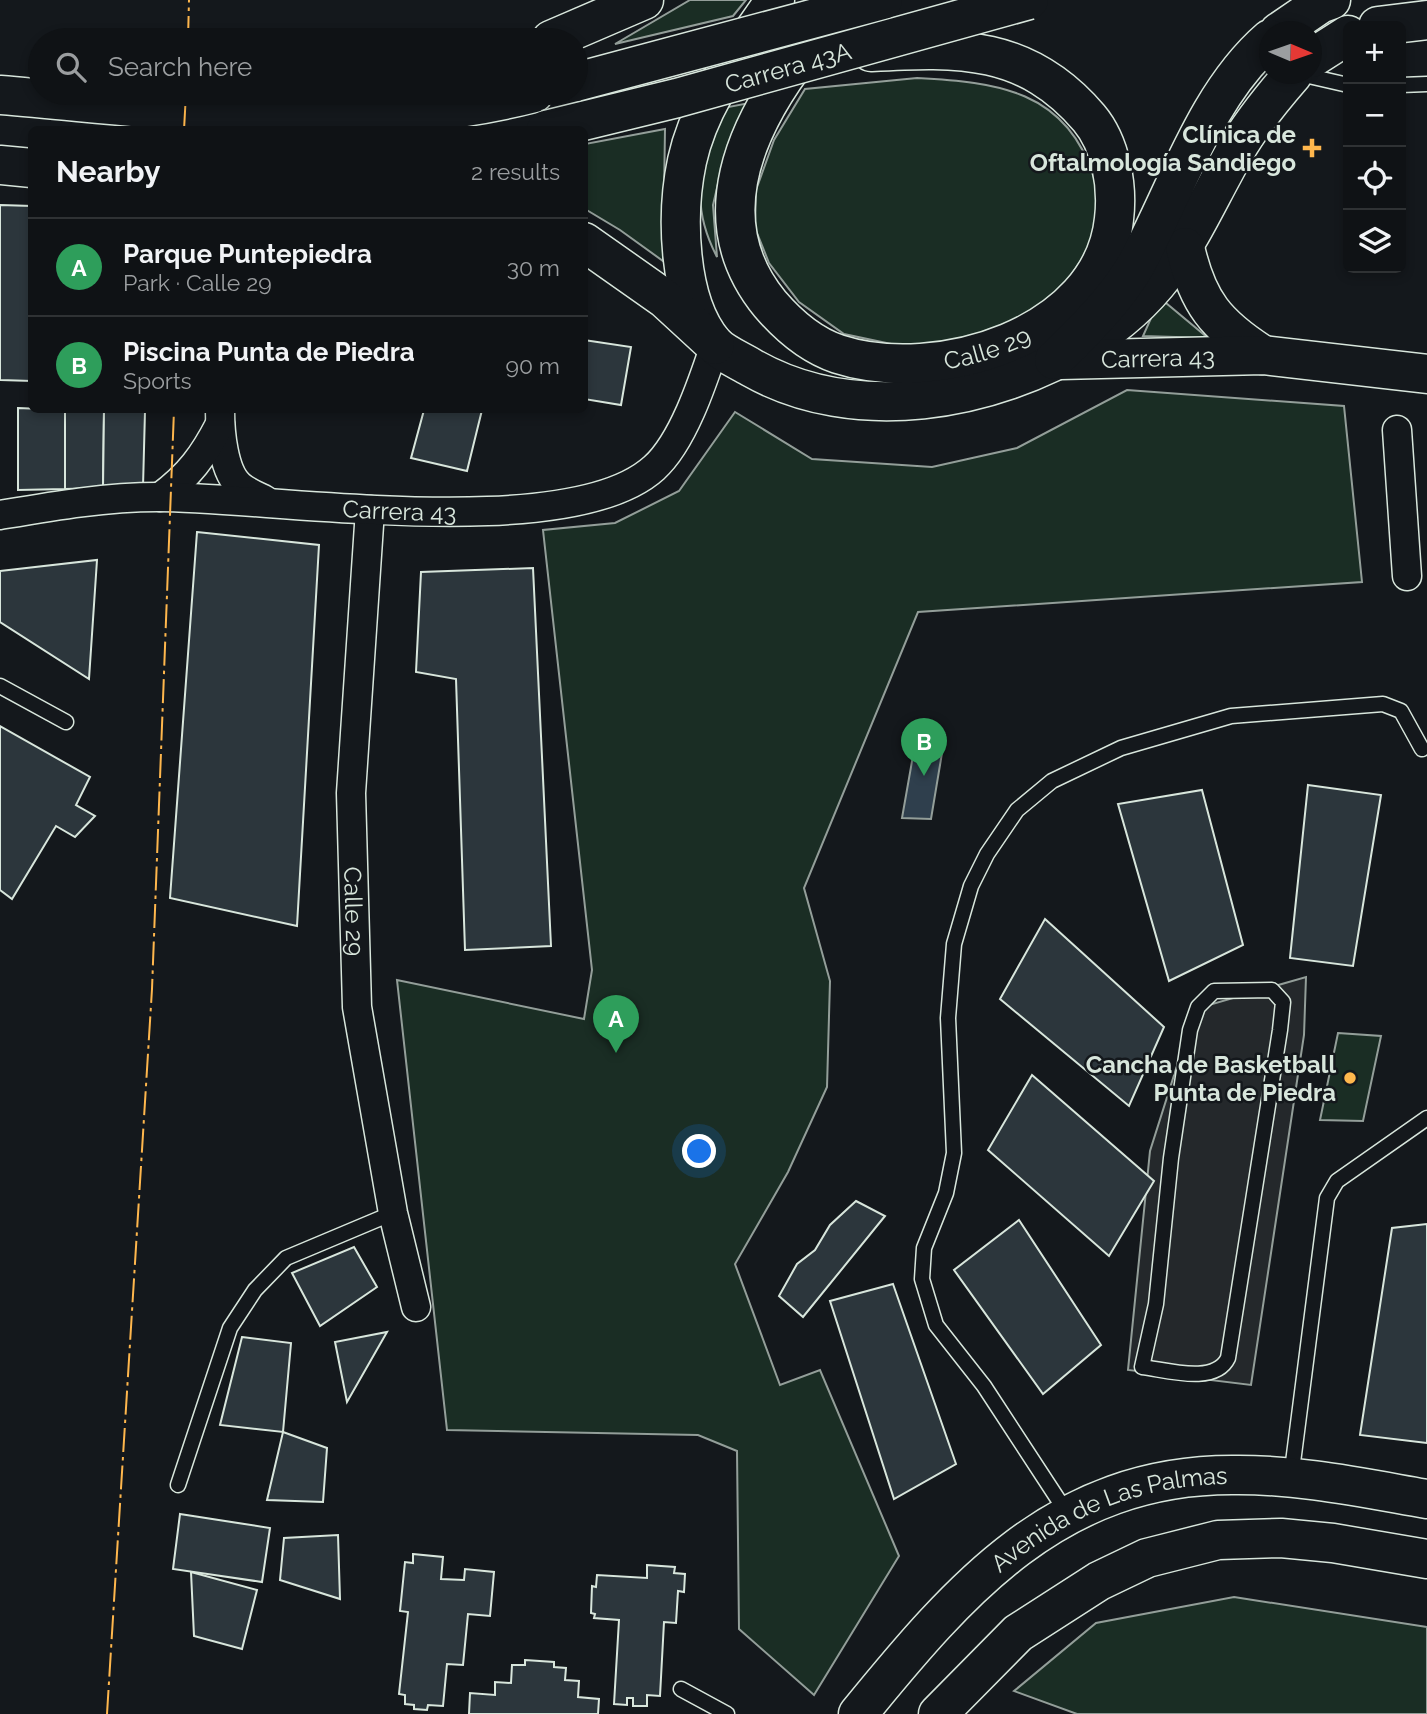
<!DOCTYPE html>
<html lang="en">
<head>
<meta charset="utf-8">
<style>
  :root { --surface:#0f1215; --page:#1d2022; --text:#f1f3f6; --muted:#9b9ea0; --line:#2f3234; --accent:#ffb74d }
  body { margin:0; font-family:Raleway,sans-serif; background:var(--page); color:var(--text) }
  .controls { position:absolute; right:21px; top:21px; display:grid; overflow:hidden; border-radius:10px; box-shadow:0 4px 10px #0003 }
  .controls button { width:63px; height:63px; display:grid; place-items:center; padding:0; border:0; border-bottom:2px solid var(--line); background:var(--surface); color:var(--text); font:35px sans-serif }
  .compass { position:absolute; left:1259px; top:21px; width:63px; height:63px; border-radius:50%; background:var(--surface); box-shadow:0 4px 10px #0003; rotate:92deg }
  .you { position:absolute; left:700px; top:1152px; width:24px; height:24px; margin:-18px; border:5px solid #fff; border-radius:50%; background:#1a73e8; box-shadow:0 0 0 10px #1a73e833 }
  .badge { display:grid; place-items:center; width:46px; height:46px; border-radius:50%; background:var(--accent); color:#fff; font-size:23px; font-weight:700 }
  .pin { position:absolute; translate:-50% -58px; filter:drop-shadow(0 2px 4px #0008) }
  .pin::after { content:''; position:absolute; top:37px; width:24px; height:21px; background:inherit; clip-path:polygon(0 0,100% 0,50% 100%) }
  .list { margin:0; padding:0; list-style:none }
  h2 { display:flex; justify-content:space-between; align-items:center; height:91px; margin:0; padding:0 28px; font-size:30px }
  h2 small { font-size:23px; font-weight:400; color:var(--muted) }
  .list li { display:grid; grid-template-columns:46px 1fr auto; gap:21px; align-items:center; box-sizing:border-box; height:98px; padding:0 28px; border-top:2px solid var(--line) }
  .list b { display:block; font-size:26px; white-space:nowrap }
  .list p { margin:0; font-size:23px; white-space:nowrap; color:var(--muted) }
  .list em { font-size:23px; font-style:normal; color:var(--muted) }
  .icon { flex:none; width:38px; height:38px; fill:none; stroke:currentColor; stroke-width:2; stroke-linecap:round; stroke-linejoin:round }
  .map { position:relative; flex:none; width:1427px; height:1714px; overflow:hidden }
  .search { position:absolute; background:var(--surface); box-shadow:0 4px 10px #0003; left:28px; top:28px; width:560px; height:77px; display:flex; align-items:center; gap:18px; box-sizing:border-box; padding:0 24px; border-radius:38px; color:var(--muted); font-size:26px }
  .panel { position:absolute; background:var(--surface); box-shadow:0 4px 10px #0003; left:28px; top:126px; width:560px; height:287px; border-radius:10px }
  .map>svg:first-child { display:block }
</style>
</head>
<body>
<div class="map">
<svg width="1427" height="1714" viewBox="0 0 1427 1714">
  <rect width="100%" height="100%" fill="#14181c"/>
  <!-- green -->
  <g fill="#1a2d24" stroke="#939e99" stroke-width="2">
    <path d="M690 0H746L733 16 615 44Z"/>
    <path d="M917 78C996 82 1067 90 1094 178 1099 195 1099 215 1100 232L1049 308 941 347 896 345 844 334 799 302 769 263 755 228 756 190 774 140 805 89Z"/>
    <path d="M749 103 723 162 713 205 717 257C687 199 704 169 718 109Z"/>
    <path d="M665 129 663 261 620 230 585 209V144Z"/>
    <path d="M1160 298 1208 338 1143 336Z"/>
    <path d="M1127 390 1344 406 1362 582 918 612 804 888 830 981 827 1087 788 1172 735 1264 780 1385 820 1370 899 1556 814 1695 739 1629 737 1451 698 1435 447 1430 397 980 584 1019 592 970 543 530 615 523 679 491 735 412 812 459 932 467 1017 448Z"/>
    <path d="M1338 1033 1381 1036 1363 1121 1320 1120Z"/>
    <path d="M1234 1597 1427 1627V1714H1077L1014 1691 1096 1623Z"/>
  </g>
  <!-- parking -->
  <path fill="#24282b" stroke="#939e99" stroke-width="2" d="M1306 977 1304 1035 1251 1385 1128 1370 1150 1151 1195 1009Z"/>
  <!-- water -->
  <path fill="#2f3f4d" stroke="#939e99" stroke-width="2" d="M917 733 945 735 931 819 902 818Z"/>
  <!-- building -->
  <g fill="#2c363c" stroke="#d8e6dc" stroke-width="2">
    <path d="M0 205 32 206V381L0 380Z"/>
    <path d="M584 340 631 347 621 405 584 399Z"/>
    <path d="M18 408 65 410V489L18 490Z"/>
    <path d="M65 410H104L103 488 65 489Z"/>
    <path d="M104 410 145 411 143 487 103 488Z"/>
    <path d="M424 410H482L467 471 411 458Z"/>
    <path d="M197 532 319 545 297 926 170 898Z"/>
    <path d="M97 560 89 679 0 622V571Z"/>
    <path d="M533 568 551 946 465 950 456 679 416 672 421 572Z"/>
    <path d="M0 726 90 777 76 805 95 816 75 837 56 826 12 899 0 890Z"/>
    <path d="M1308 785 1381 795 1353 966 1290 958Z"/>
    <path d="M1202 790 1243 945 1169 981 1118 804Z"/>
    <path d="M1045 919 1164 1027 1129 1106 1000 999Z"/>
    <path d="M1032 1075 1154 1181 1109 1256 988 1150Z"/>
    <path d="M856 1201 885 1216 803 1317 779 1296 797 1264 815 1250 830 1225Z"/>
    <path d="M1019 1220 1101 1345 1043 1394 954 1270Z"/>
    <path d="M1427 1224V1443L1360 1435 1392 1228Z"/>
    <path d="M354 1247 377 1287 320 1326 292 1273Z"/>
    <path d="M893 1284 956 1464 894 1499 830 1301Z"/>
    <path d="M387 1332 347 1402 335 1342Z"/>
    <path d="M242 1337 291 1343 283 1432 220 1425Z"/>
    <path d="M283 1432 327 1448 323 1502 267 1500Z"/>
    <path d="M180 1514 270 1528 262 1582 173 1569Z"/>
    <path d="M338 1535 340 1599 280 1580 284 1538Z"/>
    <path d="M413 1554 443 1557 441 1579 464 1580 465 1569 494 1572 490 1616 468 1614 463 1665 447 1664 443 1706 428 1705 427 1710 414 1709V1705L405 1704V1695L399 1694 408 1612 400 1611 405 1562 413 1563Z"/>
    <path d="M647 1565 675 1567 674 1573 685 1574 684 1592 678 1591 676 1623 664 1622 660 1696 647 1695V1706H633V1698H627V1705L614 1704 619 1620 594 1618 595 1614 591 1613 592 1586 596 1587 597 1575 647 1578Z"/>
    <path d="M191 1572 257 1590 242 1649 194 1636Z"/>
    <path d="M525 1660 554 1662V1667L566 1668 565 1680 579 1681 578 1697 599 1699 598 1714H469L470 1693 495 1695V1682L511 1683 512 1665H525Z"/>
  </g>
  <g fill="none" stroke-linecap="round" stroke-linejoin="round">
    <defs>
      <g id="lane">
        <path d="M1300 74 1348 85"/>
        <path d="M1401 85 1427 84"/>
        <path d="M0 686 66 722"/>
        <path d="M1272 990 1283 1002 1280 1030 1228 1358C1215 1385 1167 1370 1142 1367L1156 1304 1171 1158 1190 1030 1198 1007 1214 991Z"/>
        <path d="M1291 1478 1327 1198 1337 1181 1427 1118"/>
        <path d="M178 1485 230 1328 255 1290 286 1258 393 1213"/>
        <path d="M1067 1513 984 1386 936 1325 922 1279 924 1248 946 1193 954 1153 948 1018 954 944 971 886 987 854 1017 810 1052 781 1121 748 1231 716 1383 704 1401 711 1422 749"/>
        <path d="M681 1689 727 1714"/>
      </g>
      <g id="street">
        <path d="M220 410C220 430 223 472 240 486 247 492 257 496 265 500"/>
        <path d="M1397 430 1407 576"/>
        <path d="M160 497C189 476 204 455 220 424"/>
        <path id="s1" d="M370 510 351 793 357 1007 393 1213 416 1307"/>
        <path id="s2" d="M0 515C53 506 104 497 158 497 273 497 569 545 654 468 683 442 703 381 715 345"/>
      </g>
      <g id="secondary">
        <path d="M775 0C741 51 700 100 687 161 676 213 677 301 714 344 723 354 741 361 752 368 855 426 992 402 1089 342 1173 289 1190 231 1236 150 1252 122 1273 97 1293 74"/>
        <path d="M1378 26 1427 20"/>
        <path id="s3" d="M805 49C746 124 701 220 770 304 788 325 811 345 838 354 936 386 1102 337 1114 219 1118 186 1111 144 1089 118 1027 45 959 47 871 52"/>
        <path d="M1312 58 1348 35"/>
        <path d="M1185 247C1197 302 1216 325 1263 355"/>
        <path id="s4" d="M1060 360 1263 355 1427 374"/>
      </g>
      <g id="primary">
        <path d="M1279 32 1320 4 1331 0"/>
        <path d="M551 40 644 0"/>
        <path d="M0 95C177 110 360 138 534 93"/>
        <path d="M0 165 32 168"/>
        <path d="M584 242 665 299 715 345"/>
        <path d="M1054 360C1084 331 1116 300 1137 263 1176 191 1206 94 1270 39"/>
        <path id="s5" d="M858 1714C960 1589 1057 1475 1232 1475 1297 1474 1363 1488 1427 1499"/>
        <path d="M938 1714 1018 1633 1099 1581 1147 1558 1218 1540 1281 1538 1333 1543 1427 1559"/>
      </g>
    </defs>
    <!-- lane casing -->
    <use href="#lane" stroke="#d8e6dc" stroke-width="17"/>
    <!-- street casing -->
    <use href="#street" stroke="#d8e6dc" stroke-width="31"/>
    <!-- secondary casing -->
    <use href="#secondary" stroke="#d8e6dc" stroke-width="41"/>
    <!-- primary casing -->
    <use href="#primary" stroke="#d8e6dc" stroke-width="41"/>
    <!-- lane -->
    <use href="#lane" stroke="#14181c" stroke-width="14"/>
    <!-- street -->
    <use href="#street" stroke="#14181c" stroke-width="28"/>
    <!-- secondary -->
    <use href="#secondary" stroke="#14181c" stroke-width="38"/>
    <!-- primary -->
    <use href="#primary" stroke="#14181c" stroke-width="38"/>
    <defs>
      <g id="primary-bridge">
        <path d="M576 82 883 0"/>
        <path id="s6" d="M546 130 677 98 1029 0"/>
      </g>
    </defs>
    <!-- primary-bridge casing -->
    <use href="#primary-bridge" stroke="#d8e6dc" stroke-width="41" stroke-linecap="butt"/>
    <!-- primary-bridge -->
    <use href="#primary-bridge" stroke="#14181c" stroke-width="38"/>
    <!-- power -->
    <g stroke="#ffb74d" stroke-width="2" stroke-dasharray="24 5 3.5 5" stroke-linecap="butt">
      <path d="M188 40 189 0"/>
      <path d="M184 130 186 93"/>
      <path d="M107 1714 152 989 174 410"/>
    </g>
  </g>
  <!-- markers -->
  <g fill="#ffb74d" stroke="#14181c" stroke-width="2.5">
    <path d="M1308.5 137.5h7v7h7v7h-7v7h-7v-7h-7v-7h7z"/>
    <circle cx="1350" cy="1078" r="7"/>
  </g>
  <g text-anchor="middle" dominant-baseline="central" stroke-width="5" stroke-linejoin="round" paint-order="stroke">
    <!-- street labels -->
    <g font-size="24" fill="#d8e6dc" stroke="#14181c">
      <text stroke="none"><textPath href="#s6" startOffset="250">Carrera 43A</textPath></text>
      <text stroke="none"><textPath href="#s3" startOffset="518">Calle 29</textPath></text>
      <text stroke="none"><textPath href="#s4" startOffset="98">Carrera 43</textPath></text>
      <text stroke="none"><textPath href="#s2" startOffset="401">Carrera 43</textPath></text>
      <text stroke="none"><textPath href="#s1" startOffset="402">Calle 29</textPath></text>
      <text stroke="none"><textPath href="#s5" startOffset="329">Avenida de Las Palmas</textPath></text>
    </g>
    <!-- poi labels -->
    <g font-size="24" font-weight="bold" fill="#d8e6dc" stroke="#14181c" text-anchor="end">
      <text x="1296" y="134">Clínica de<tspan x="1296" dy="28">Oftalmología Sandiego</tspan></text>
      <text x="1336" y="1064">Cancha de Basketball<tspan x="1336" dy="28">Punta de Piedra</tspan></text>
    </g>
  </g>
</svg>
<div class="controls">
<button>+</button>
<button>−</button>
<button><svg class="icon" aria-label="locate" viewBox="0 0 24 24"><circle cx="12" cy="12" r="6"/><path d="M12 2v4M12 18v4M2 12h4M18 12h4"/></svg></button>
<button><svg class="icon" aria-label="layers" viewBox="0 0 24 24"><path d="M12 4l9 5-9 5-9-5zM3 14l9 5 9-5"/></svg></button>
</div>
<svg class="compass" viewBox="-18 -18 36 36"><path d="M0-13l5 13h-10z" fill="#e53935"/><path d="M0 13l5-13h-10z" fill="#9b9ea0"/></svg>
<div class="you"></div>
<div class="pin badge" style="left:616px;top:1053px;background:#2e9e5b">A</div>
<div class="pin badge" style="left:924px;top:776px;background:#2e9e5b">B</div>
<div class="search"><svg class="icon" aria-label="search" viewBox="0 0 24 24"><circle cx="10" cy="10" r="6"/><path d="M15 15l6 6"/></svg>Search here</div>
<section class="panel">
<h2>Nearby<small>2 results</small></h2>
<ul class="list">
<li><span class="badge" style="background:#2e9e5b">A</span><div><b>Parque Puntepiedra</b><p>Park · Calle 29</p></div><em>30 m</em></li>
<li><span class="badge" style="background:#2e9e5b">B</span><div><b>Piscina Punta de Piedra</b><p>Sports</p></div><em>90 m</em></li>
</ul>
</section>
</div>
</body>
</html>
